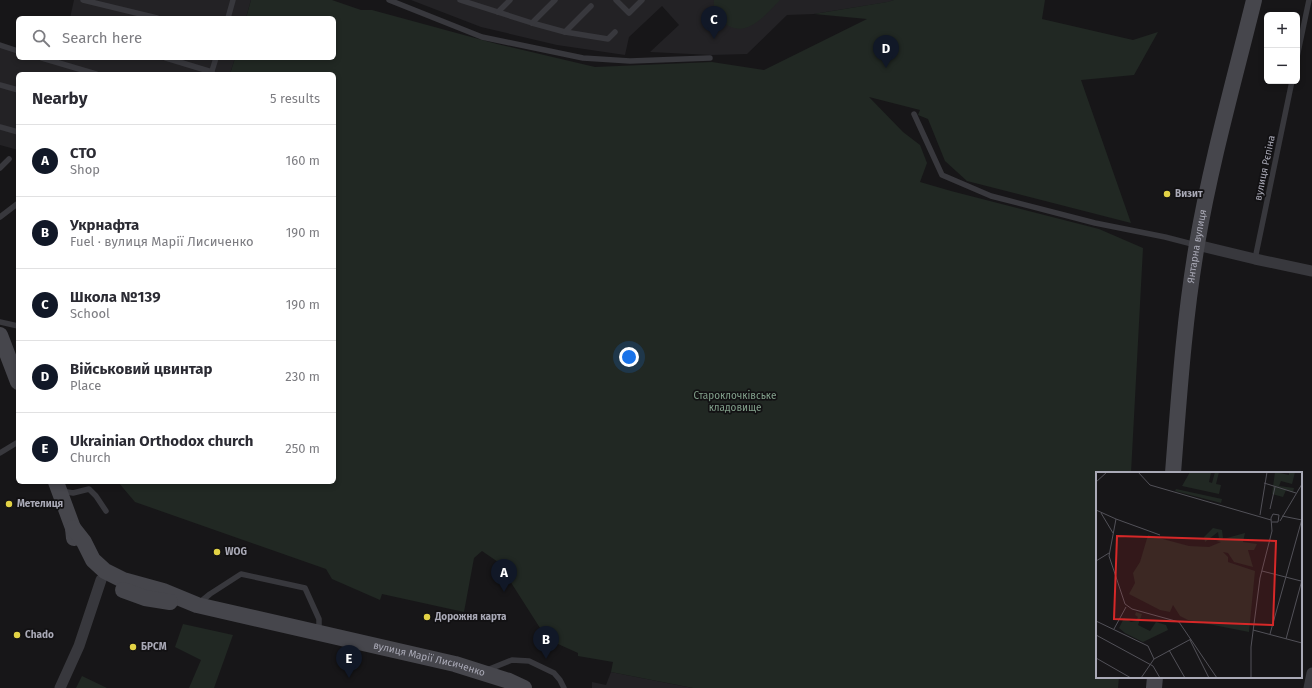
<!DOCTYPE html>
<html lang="en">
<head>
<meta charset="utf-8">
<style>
  :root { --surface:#fff; --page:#f7f7f7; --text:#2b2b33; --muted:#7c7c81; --line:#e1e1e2; --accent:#111827 }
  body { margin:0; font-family:"Fira Sans",sans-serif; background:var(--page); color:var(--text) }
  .controls { position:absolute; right:12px; top:12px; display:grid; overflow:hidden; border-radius:6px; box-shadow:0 2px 6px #0003 }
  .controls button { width:36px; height:36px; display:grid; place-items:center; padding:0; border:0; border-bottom:1px solid var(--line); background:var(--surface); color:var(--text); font:20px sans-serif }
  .you { position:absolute; left:629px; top:357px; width:14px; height:14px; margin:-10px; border:3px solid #fff; border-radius:50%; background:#1a73e8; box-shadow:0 0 0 6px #1a73e833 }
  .badge { display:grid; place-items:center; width:26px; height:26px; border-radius:50%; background:var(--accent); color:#fff; font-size:13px; font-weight:700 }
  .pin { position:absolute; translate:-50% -33px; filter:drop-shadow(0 1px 2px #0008) }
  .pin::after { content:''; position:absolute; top:21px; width:14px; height:12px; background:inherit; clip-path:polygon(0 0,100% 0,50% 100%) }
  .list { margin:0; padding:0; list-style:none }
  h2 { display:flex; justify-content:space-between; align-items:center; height:52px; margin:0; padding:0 16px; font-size:17px }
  h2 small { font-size:13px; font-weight:400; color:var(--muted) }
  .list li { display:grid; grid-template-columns:26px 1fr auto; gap:12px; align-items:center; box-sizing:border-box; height:72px; padding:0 16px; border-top:1px solid var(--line) }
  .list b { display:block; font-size:15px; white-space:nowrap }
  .list p { margin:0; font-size:13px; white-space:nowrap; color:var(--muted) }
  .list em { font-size:13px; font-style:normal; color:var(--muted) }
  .icon { flex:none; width:22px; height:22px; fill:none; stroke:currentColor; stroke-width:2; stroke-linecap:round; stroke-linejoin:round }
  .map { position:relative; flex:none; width:1312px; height:688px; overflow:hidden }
  .search { position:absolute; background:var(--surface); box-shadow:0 2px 6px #0003; left:16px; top:16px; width:320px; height:44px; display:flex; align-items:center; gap:10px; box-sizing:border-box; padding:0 14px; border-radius:6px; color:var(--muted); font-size:15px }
  .panel { position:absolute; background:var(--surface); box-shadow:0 2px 6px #0003; left:16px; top:72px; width:320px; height:412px; border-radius:6px }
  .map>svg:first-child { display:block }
</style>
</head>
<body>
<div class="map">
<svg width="1312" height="688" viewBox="0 0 1312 688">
  <rect width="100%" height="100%" fill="#171618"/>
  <!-- built -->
  <g fill="#232225">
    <path d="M74 0H251L246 18H70Z"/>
    <path d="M411 0H894L888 2 814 14 787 15 747 54 711 55 650 52 679 25 662 6 629 37 625 55 557 45 481 27Z"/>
    <path d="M0 45 18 50V58H49L60 61V58H235L230 74H18V150L0 145Z"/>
    <path d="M611 672 693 688H592V682L606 685Z"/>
  </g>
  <!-- green -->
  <g fill="#212823">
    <path d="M251 0H332L361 10H372L497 44 595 67 712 62 764 70 867 19 814 14 887 2 894 0H1045L1042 19 1133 40 1158 32 1134 75 1081 80 1131 223 967 181 945 161 928 119 918 115 920 110 869 97 903 132 920 145 927 163 920 182 951 191 1099 229 1143 248 1131 473H1097V677H1119L1118 688H693L611 672 613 662 578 656V653L547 639 498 562 482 551 474 558 464 612 382 594 380 600 332 579 326 569 135 502 118 482H334V74H230L235 58H334V18H246Z"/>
    <path d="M714 0H780C765 15 746 41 723 22 716 17 713 9 714 0Z"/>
    <path d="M183 624 233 635 214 688H189L201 660 175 647Z"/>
    <path d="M82 676 107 688H76Z"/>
  </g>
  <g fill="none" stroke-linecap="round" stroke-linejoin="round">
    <!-- lane -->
    <g stroke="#38383d" stroke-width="5.5">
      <path d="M83 0 157 18"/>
      <path d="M389 0 482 37 583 58 630 61 710 58"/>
      <path d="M460 0 532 23 565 32 608 39 615 32"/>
      <path d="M616 0 629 13 642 0"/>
      <path d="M498 12 510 0"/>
      <path d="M228 18 233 0"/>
      <path d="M532 23 555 0"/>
      <path d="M565 32 591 6"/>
      <path d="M0 45 18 51"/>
      <path d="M1297 57 1309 0"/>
      <path d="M42 58 96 74"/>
      <path d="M166 58 212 72"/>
      <path d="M211 74 216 58"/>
      <path d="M0 85 18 90"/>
      <path d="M914 114 942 175 991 196 1095 223 1165 237 1196 245"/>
      <path d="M0 127 18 132"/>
      <path d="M0 168 9 159"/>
      <path d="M0 217 17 204"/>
      <path d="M1255 259 1292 81"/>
      <path d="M0 322 18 326"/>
      <path d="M0 453 18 442"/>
      <path d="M62 491 73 493 89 489 96 496 106 511"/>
      <path d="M199 603 210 594 241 574 305 588 319 619V631"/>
      <path d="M487 670 512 660 529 661 554 673 560 680 564 688"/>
    </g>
    <!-- street -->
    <g stroke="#38383d" stroke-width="11">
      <path d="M1197 245 1255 259 1312 271"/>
      <path d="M60 688 79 646 101 580"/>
      <path d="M1309 688 1312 673"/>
    </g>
    <!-- secondary -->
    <g stroke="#46464c" stroke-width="16">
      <path d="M0 335 18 382"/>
      <path id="s1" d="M1173 473C1179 397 1184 320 1197 244 1211 162 1234 81 1254 0"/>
      <path d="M56 482 73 528 74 538"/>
      <path id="s2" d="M73 528 84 542 93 560 105 571 123 580 163 591 197 605 455 664 509 681 524 688"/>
      <path d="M123 590 145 598 170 602"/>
      <path d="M1154 688 1155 677"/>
    </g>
  </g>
  <!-- markers -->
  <g fill="#e2d245" stroke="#121113" stroke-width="1.5">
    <circle cx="1167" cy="194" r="4"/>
    <circle cx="9" cy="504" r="4"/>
    <circle cx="217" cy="552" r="4"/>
    <circle cx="427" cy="617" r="4"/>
    <circle cx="17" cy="635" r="4"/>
    <circle cx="133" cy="647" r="4"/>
  </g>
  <g text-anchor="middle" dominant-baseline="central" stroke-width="3.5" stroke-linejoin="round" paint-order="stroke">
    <!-- street labels -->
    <g font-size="10" fill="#aaaab7" stroke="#121113">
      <text transform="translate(1265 168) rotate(-78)">вулиця Рєпіна</text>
      <text stroke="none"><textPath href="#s1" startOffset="228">Янтарна вулиця</textPath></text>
      <text stroke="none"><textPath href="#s2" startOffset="391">вулиця Марії Лисиченко</textPath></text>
    </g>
    <!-- poi labels -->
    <g font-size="10" font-weight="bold" fill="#aaaab7" stroke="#121113" text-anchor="start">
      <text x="1175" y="194">Визит</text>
      <text x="17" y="504">Метелиця</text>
      <text x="225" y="552">WOG</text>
      <text x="435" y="617">Дорожня карта</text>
      <text x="25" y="635">Chado</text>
      <text x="141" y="647">БРСМ</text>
    </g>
    <!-- park labels -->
    <g font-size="10" fill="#82a08b" stroke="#121113">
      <text x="735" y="396">Староклочківське<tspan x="735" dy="12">кладовище</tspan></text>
    </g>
  </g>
  <!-- overview -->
  <g transform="translate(1096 472)">
    <rect width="206" height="206" fill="#171618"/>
    <path d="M94 0 115 1 113 10 116 11 119 0H123L120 12 125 13 123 22 86 14ZM179 0 193 3V0H199L196 12 185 9 183 14 198 16 197 20 190 18 187 25 176 22ZM80 17 126 27 125 31 79 19ZM117 56 126 58 127 66 123 67 122 60 109 70 108 65ZM149 61 147 70 161 72 158 78H152L157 95 138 90 132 81 127 80 132 85V90L159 99 153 160 92 148 84 144 77 133 74 140 64 138 33 122 39 111 37 101 44 90 52 63 93 74 113 75 125 70 120 69ZM40 140 46 142 42 153 54 159 60 150 70 153 72 158 47 170 29 161 23 156 28 146 35 150 40 149 42 145 39 143Z" fill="#212823"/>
    <path fill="none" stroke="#525158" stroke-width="1" d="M42 0 54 13 175 48M0 10 11 0M168 11 200 21M174 37 179 15M0 38 20 47 13 84 29 132 36 137 83 150 121 206M5 41 17 61M164 43 171 0M186 44 206 48M20 47 64 63M184 49 206 12M0 89 13 81M166 99 205 109M0 149 52 174 58 187M18 157 30 135M157 158 206 171M174 162 206 47M0 163 57 194 64 206M190 167 206 108M94 168 113 206M73 178 89 206M0 186 35 206M45 206 58 187 95 167M155 206V175L164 106 176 59 175 46 177 42 183 43 182 50H176"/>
    <path fill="#d62828" fill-opacity="0.15" stroke="#d62828" stroke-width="2" d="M21 64 180 69 177 153 18 147Z"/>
    <rect width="206" height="206" fill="none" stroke="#aaaab7" stroke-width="2"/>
  </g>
</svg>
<div class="controls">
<button>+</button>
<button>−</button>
</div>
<div class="you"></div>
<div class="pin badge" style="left:504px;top:592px">A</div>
<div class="pin badge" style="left:546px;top:659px">B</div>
<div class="pin badge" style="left:714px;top:39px">C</div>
<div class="pin badge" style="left:886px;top:68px">D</div>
<div class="pin badge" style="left:349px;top:678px">E</div>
<div class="search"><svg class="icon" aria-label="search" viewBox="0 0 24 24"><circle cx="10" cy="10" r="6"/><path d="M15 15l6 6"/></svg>Search here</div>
<section class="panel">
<h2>Nearby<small>5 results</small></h2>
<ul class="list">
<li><span class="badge">A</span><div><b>СТО</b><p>Shop</p></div><em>160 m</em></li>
<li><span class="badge">B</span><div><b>Укрнафта</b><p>Fuel · вулиця Марії Лисиченко</p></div><em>190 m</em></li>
<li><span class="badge">C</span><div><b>Школа №139</b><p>School</p></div><em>190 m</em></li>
<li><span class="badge">D</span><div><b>Військовий цвинтар</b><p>Place</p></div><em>230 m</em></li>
<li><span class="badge">E</span><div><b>Ukrainian Orthodox church</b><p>Church</p></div><em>250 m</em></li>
</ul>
</section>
</div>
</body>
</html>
